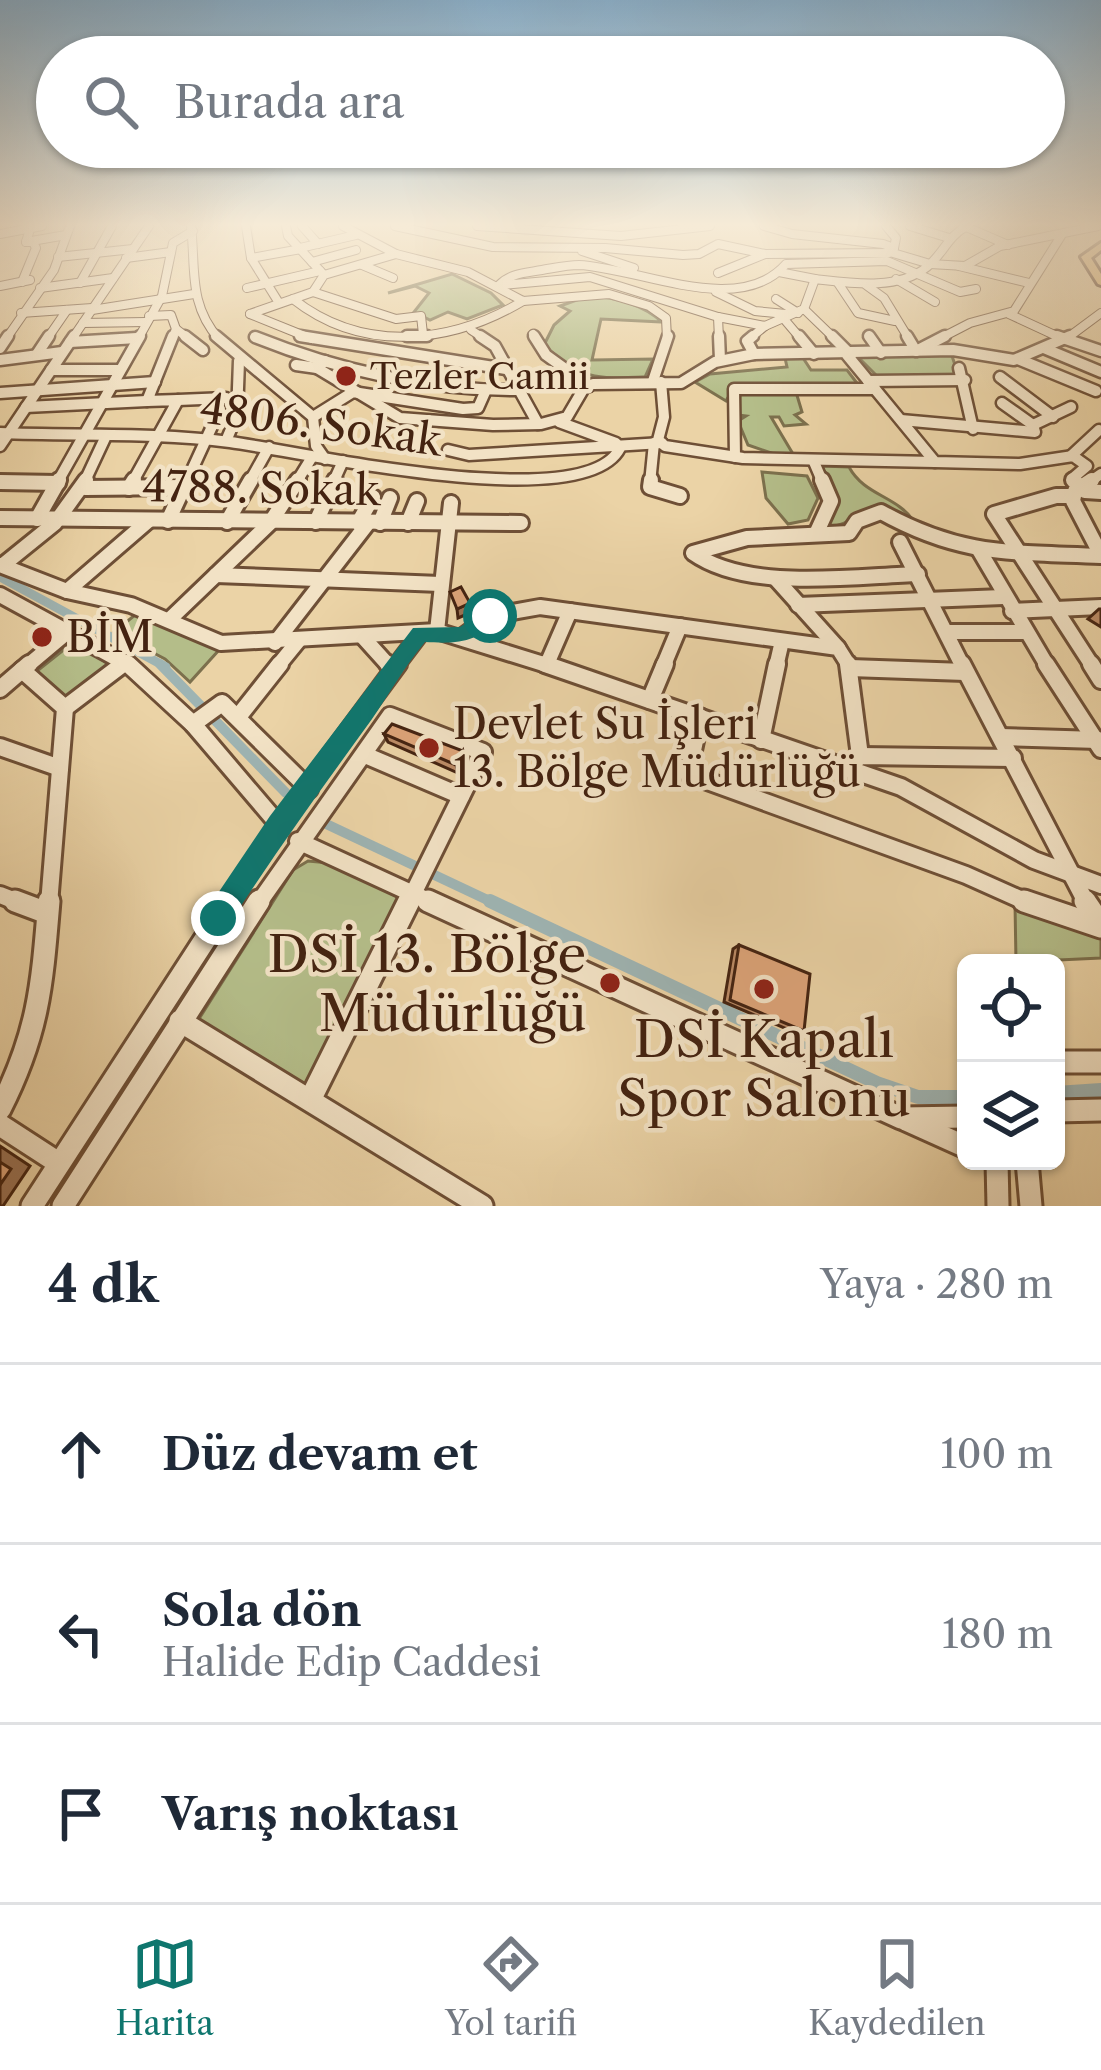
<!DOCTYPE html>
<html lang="tr">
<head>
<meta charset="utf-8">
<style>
  :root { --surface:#fff; --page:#f6f6f7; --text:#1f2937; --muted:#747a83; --line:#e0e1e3; --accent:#0f766e }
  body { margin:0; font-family:"Libre Caslon Text",serif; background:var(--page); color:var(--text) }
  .controls { position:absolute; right:36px; bottom:36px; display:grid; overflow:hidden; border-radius:18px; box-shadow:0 3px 9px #0004 }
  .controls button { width:108px; height:108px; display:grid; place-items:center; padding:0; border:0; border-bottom:3px solid var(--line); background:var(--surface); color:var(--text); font:60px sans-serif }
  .stop { position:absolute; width:36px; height:36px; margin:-27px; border:9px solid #0f766e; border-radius:50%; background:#fff }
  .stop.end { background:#0f766e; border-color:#fff; box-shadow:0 3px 12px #0008 }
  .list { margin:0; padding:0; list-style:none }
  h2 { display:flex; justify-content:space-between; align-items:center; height:156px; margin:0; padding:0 48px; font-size:51px }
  h2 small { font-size:39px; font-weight:400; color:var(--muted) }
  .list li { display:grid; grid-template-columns:78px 1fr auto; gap:36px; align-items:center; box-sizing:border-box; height:180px; padding:0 48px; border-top:3px solid var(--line) }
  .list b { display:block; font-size:45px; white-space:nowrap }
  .list p { margin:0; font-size:39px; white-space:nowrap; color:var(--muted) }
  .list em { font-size:39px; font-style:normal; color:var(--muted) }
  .icon { flex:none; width:66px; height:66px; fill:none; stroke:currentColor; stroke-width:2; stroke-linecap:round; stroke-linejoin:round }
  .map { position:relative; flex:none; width:1101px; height:1206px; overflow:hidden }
  .search { position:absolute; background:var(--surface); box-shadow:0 3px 9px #0004; left:36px; right:36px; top:36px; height:132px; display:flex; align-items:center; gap:30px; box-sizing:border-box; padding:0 42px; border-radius:66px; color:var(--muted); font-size:45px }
  .sheet { height:696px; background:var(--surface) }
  nav { display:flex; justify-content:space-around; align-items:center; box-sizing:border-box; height:168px; border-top:3px solid var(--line); background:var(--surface); font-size:33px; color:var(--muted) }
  nav a { display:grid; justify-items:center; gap:6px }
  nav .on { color:var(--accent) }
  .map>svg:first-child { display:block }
</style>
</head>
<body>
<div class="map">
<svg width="1101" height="1206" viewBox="0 0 1101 1206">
  <rect width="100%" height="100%" fill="#ebd3a6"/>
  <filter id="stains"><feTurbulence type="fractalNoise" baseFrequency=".00167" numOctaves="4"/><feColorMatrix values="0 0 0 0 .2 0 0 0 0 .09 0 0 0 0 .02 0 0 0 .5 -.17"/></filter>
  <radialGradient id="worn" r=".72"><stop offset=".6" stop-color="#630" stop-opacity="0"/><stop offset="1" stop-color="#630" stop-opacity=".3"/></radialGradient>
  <!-- green -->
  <g fill="#b4bd89" stroke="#7c704d" stroke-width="3">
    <path d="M452 274 491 293 503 305 467 319 448 312 430 320 414 312 429 293 415 286 388 293Z"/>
    <path d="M588 296C614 297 642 304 662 322L601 319 592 360 653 359 645 377C596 379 581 380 544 345L554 325 570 311 560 306Z"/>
    <path d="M924 352 951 353 959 377 880 379 858 357Z"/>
    <path d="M785 358H803L811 370H847L860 387H734L726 401 695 382 710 374 787 367Z"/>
    <path d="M796 392 802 412 795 415 806 424 784 426 779 417H771L793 454 777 455 748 445 738 421 746 416 738 415V393Z"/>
    <path d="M822 466 849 467C864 495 896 496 913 520 849 495 870 523 824 528L836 500Z"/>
    <path d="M762 472 807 476 818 498 808 520 788 524 766 498Z"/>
    <path d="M135 615 219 650 190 682 165 659 114 632Z"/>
    <path d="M76 640 112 667 67 700 37 671Z"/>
    <path d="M308 861 329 863 408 902 306 1087 197 1022 293 870Z"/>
    <path d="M1015 904 1101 938V958L1016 962Z"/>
  </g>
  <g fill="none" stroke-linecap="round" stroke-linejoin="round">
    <!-- canal-far2 -->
    <path stroke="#9eb4b3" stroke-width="9" d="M0 577 166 667"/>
    <!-- canal-far1 -->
    <g stroke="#9eb4b3" stroke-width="10">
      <path d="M160 664 286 793"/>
      <path d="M322 822 496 904"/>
    </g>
    <!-- canal -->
    <g stroke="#9eb4b3" stroke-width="14">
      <path d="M490 901 877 1083 918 1097H966"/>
      <path d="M1056 1093 1101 1090"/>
    </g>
    <defs>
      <g id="minor-far4">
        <path d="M191 226C196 269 188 304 219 339"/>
        <path d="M246 226 251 258 279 303"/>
        <path d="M286 226 288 236 324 275"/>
        <path d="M302 226 318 244"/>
        <path d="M343 226 396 254 468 272 523 301 609 294 649 306 666 318 667 339"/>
        <path d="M395 226 493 247 605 248 683 255 699 254 718 244 765 254"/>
        <path d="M477 226 621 236 710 226"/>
        <path d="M764 226 792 234 883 244 894 248 893 253 930 264 965 266 1000 246 1098 226"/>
        <path d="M886 226 896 238 894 248"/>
        <path d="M910 226 949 238"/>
        <path d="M964 226 1008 245"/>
        <path d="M0 234 42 226"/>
        <path d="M26 242 66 235"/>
        <path d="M300 248 356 235"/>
        <path d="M582 251 634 268"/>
        <path d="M58 257 133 249"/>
        <path d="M126 258 171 252"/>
        <path d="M251 258 301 249"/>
        <path d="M312 262 356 250"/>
        <path d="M362 265 393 278"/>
        <path d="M959 266 1029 283"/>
        <path d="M779 272 815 279"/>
        <path d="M718 273 765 254 889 253"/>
        <path d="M896 279 935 302"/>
        <path d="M22 282 36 248 33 242H26L31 226"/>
        <path d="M80 283 112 226"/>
        <path d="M838 283 858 313 895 321"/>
        <path d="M499 285C511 273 525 273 542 270 554 268 567 265 579 265 640 268 739 318 786 264L887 261 960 292 976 289"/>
        <path d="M502 285 590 277 718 317 765 326"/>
        <path d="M866 285 884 298 909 339"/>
        <path d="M0 286 30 280"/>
        <path d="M40 288 113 278"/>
        <path d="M247 288 320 271"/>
        <path d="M313 292 396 319 421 316 423 334"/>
        <path d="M716 292 755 311 786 314"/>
        <path d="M293 299C363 354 451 344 523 301"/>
        <path d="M776 299 798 313"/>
        <path d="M804 309 835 339"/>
        <path d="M92 310 194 294"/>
        <path d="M21 313 92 308"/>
        <path d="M250 314 312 339"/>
        <path d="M250 314 313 292 324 275 396 254"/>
        <path d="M1009 314 1063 339"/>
        <path d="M149 316 171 315 176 329 189 339"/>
        <path d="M718 317 719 339"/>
        <path d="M784 319 801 339"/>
        <path d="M83 323 146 322"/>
        <path d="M471 330 485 339"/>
        <path d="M533 334 536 339"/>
        <path d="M255 337 260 339"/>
        <path d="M6 339 54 270 70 226"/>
        <path d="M47 339 67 310"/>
        <path d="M72 339 149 226"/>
        <path d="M120 339 137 338"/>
        <path d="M138 339 162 296 173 243 193 231"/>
        <path d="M172 339 176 329"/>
        <path d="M749 339 765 326 804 309 815 279C850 283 897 291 927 267 943 254 948 236 967 226"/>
        <path d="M939 339 970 323 1014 311 1061 236"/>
        <path d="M1066 339 1101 313"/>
      </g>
      <g id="minor-far3">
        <path d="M185 336 203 350"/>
        <path d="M216 336 313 417 316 446 325 459"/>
        <path d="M300 336 506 369"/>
        <path d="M407 336H427"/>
        <path d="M480 336 495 346 538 424"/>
        <path d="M534 336 546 355 589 386"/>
        <path d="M719 336 720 360"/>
        <path d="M753 336 747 341 754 354"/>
        <path d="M799 336 814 354"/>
        <path d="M832 336 851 355"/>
        <path d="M869 336 881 353"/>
        <path d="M907 336 916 351 945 336"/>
        <path d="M1057 336 1101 351"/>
        <path d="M255 337C337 370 430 391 519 390"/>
        <path d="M70 342 137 338"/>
        <path d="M0 348 8 336"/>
        <path d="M1046 349 1101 372"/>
        <path d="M37 354 49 336"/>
        <path d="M847 355 935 462 1020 464 1073 456 1087 466 1073 478 1074 483"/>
        <path d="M1018 359 1096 391"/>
        <path d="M0 360 62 352"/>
        <path d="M325 361 317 368 400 418 493 425 541 424 567 417 584 388 593 384 681 383 715 362 754 354 953 350 1014 360 1070 336"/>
        <path d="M296 365 317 368"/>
        <path d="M959 368 973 429"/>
        <path d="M51 370H119"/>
        <path d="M1000 377 1053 417"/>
        <path d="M653 381 668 336"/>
        <path d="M868 381 965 380"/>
        <path d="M515 382 572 372"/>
        <path d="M661 382 664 417 658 440 665 446 743 458 935 462"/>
        <path d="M0 393 155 382"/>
        <path d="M178 400 226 398"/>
        <path d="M1002 403 1033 425"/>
        <path d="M26 407 147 401"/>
        <path d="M313 417 353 392 463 409 478 408 486 390"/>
        <path d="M901 420 1035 432 1033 425 1071 407"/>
        <path d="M0 433C76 436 155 432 230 442 299 451 585 518 620 448L616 443 559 422"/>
        <path d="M226 441 237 415 239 361"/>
        <path d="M0 446 74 336"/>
        <path d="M448 450 469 455 662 443"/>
        <path d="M1071 456 1099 430"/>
        <path d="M735 457 734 389H875"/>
        <path d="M814 462 823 483"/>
        <path d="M0 482 44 483"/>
        <path d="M57 483 140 336"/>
        <path d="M84 483 106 436"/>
        <path d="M132 483 178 400 147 401 173 336"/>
        <path d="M186 483 220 409"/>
        <path d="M249 483 269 447"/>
        <path d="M296 483 312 457"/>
        <path d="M333 483 343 461"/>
        <path d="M650 483 654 443"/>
        <path d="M1088 483 1101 474"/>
      </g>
      <g id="minor-far2">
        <path d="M651 480 650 487 680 496"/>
        <path d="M1073 480 1085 491 1101 492"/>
        <path d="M1092 480 1075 491 1073 501 1101 555"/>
        <path d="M0 482 58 483"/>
        <path d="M85 488 184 487"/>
        <path d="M129 488 134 480"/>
        <path d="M1073 496H1056L994 514 1093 667"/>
        <path d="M0 518 521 523"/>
        <path d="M37 519 59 480"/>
        <path d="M168 521 187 480"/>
        <path d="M227 522 251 480"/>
        <path d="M316 522 335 480"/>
        <path d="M358 523 373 497"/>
        <path d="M380 523 390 498"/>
        <path d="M408 523 417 501"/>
        <path d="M816 534 831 501 822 480"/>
        <path d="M900 542 963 667"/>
        <path d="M979 550 1048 667"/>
        <path d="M0 565 67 591 131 605 221 643 437 631 553 667"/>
        <path d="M3 565 55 523 86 480"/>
        <path d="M918 574C853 576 748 592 693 553L747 538 849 533 857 521 881 512C962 557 1012 552 1101 556"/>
        <path d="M216 575 440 584"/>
        <path d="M776 579 838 648"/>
        <path d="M67 591 148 521"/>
        <path d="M0 595 132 667"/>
        <path d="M798 605 1003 597"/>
        <path d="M1012 611 1101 607"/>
        <path d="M169 620 270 523 298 480"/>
        <path d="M437 631 451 503"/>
        <path d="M948 632H1026"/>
        <path d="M362 636 390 667"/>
        <path d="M463 636 490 616 540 607 838 648 850 667"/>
        <path d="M275 643 368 523"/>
        <path d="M547 664 570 611"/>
        <path d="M26 667 70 630"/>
        <path d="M119 667 126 662"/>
        <path d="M277 667 299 640"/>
        <path d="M395 667 420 634"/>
        <path d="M663 667 680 626"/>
        <path d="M776 667 782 641"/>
      </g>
      <g id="minor-far1">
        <path d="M128 664 193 724 279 825"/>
        <path d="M388 664 391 668"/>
        <path d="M545 664 901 787 1034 860 1101 885"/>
        <path d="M848 664 860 756"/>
        <path d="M962 664 1087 904"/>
        <path d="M1046 664 1101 749"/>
        <path d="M1091 664 1101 680"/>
        <path d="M850 668 965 672"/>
        <path d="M22 670 65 708 49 904"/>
        <path d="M0 689 29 664"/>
        <path d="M650 700 665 664"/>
        <path d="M65 708 123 664"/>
        <path d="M238 717 280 664"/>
        <path d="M700 717 688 774 966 875 1031 904"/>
        <path d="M193 724 222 703 309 789"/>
        <path d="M1001 737 1098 740"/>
        <path d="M761 740 777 664"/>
        <path d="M0 747 60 768"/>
        <path d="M365 755 461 796"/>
        <path d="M855 761 860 756 1013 758"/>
        <path d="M298 841 435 904"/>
        <path d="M0 895 23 904"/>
        <path d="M228 904 279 825 398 664"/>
        <path d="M258 904 390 716 483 752 408 904"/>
      </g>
      <g id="minor">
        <path d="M15 901 47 913"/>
        <path d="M428 901 901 1118 966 1117"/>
        <path d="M1024 901 1101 927"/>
        <path d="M1085 901 1101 925"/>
        <path d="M180 1021 482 1206"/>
        <path d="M1056 1062H1101"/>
        <path d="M310 1100 409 901"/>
        <path d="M0 1109C39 1032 42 985 49 901"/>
        <path d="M1056 1111 1101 1110"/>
        <path d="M906 1120 966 1147"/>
        <path d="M0 1125 57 1162"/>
        <path d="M997 1161 998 1206"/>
        <path d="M1027 1161 1031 1206"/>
        <path d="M32 1206 230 901"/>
        <path d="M63 1206 259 901"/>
      </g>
      <path id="major" d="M1101 243V250L1091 258 1101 274V285L1098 284 1081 257Z"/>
    </defs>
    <!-- minor-far4 casing -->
    <use href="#minor-far4" stroke="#6e4f36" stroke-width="10"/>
    <!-- minor-far3 casing -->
    <use href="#minor-far3" stroke="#6e4f36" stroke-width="15"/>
    <!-- minor-far2 casing -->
    <use href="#minor-far2" stroke="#6e4f36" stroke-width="20"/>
    <!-- minor-far1 casing -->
    <use href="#minor-far1" stroke="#6e4f36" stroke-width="22"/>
    <!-- minor casing -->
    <use href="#minor" stroke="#6e4f36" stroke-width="27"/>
    <!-- major casing -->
    <use href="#major" stroke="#442311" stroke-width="6"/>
    <!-- minor-far4 -->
    <use href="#minor-far4" stroke="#f2e2c5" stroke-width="8"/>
    <!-- minor-far3 -->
    <use href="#minor-far3" stroke="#f2e2c5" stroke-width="10"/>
    <!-- minor-far2 -->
    <use href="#minor-far2" stroke="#f2e2c5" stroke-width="14"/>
    <!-- minor-far1 -->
    <use href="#minor-far1" stroke="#f2e2c5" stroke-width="16"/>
    <!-- minor -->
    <use href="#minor" stroke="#f2e2c5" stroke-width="21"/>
    <!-- major -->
    <use href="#major" fill="#e6ba73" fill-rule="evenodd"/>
  </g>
  <!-- wall -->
  <g fill="#be8d68" stroke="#442311" stroke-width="3">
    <path d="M1099 609H1101V627L1088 619Z"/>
    <path d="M384 734 463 751 465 759 458 773 388 742Z"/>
    <path d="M739 945 804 1031 796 1033 724 1002 733 949Z"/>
  </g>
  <!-- shaded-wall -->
  <g fill="#9b7355" stroke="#442311" stroke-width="3">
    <path d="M470 603 472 612 458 618 457 609Z"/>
    <path d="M463 751 465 759 458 773 456 765Z"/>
    <path d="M0 1146 30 1166 3 1206H0Z"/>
  </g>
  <!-- building -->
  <g fill="#dda479" stroke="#442311" stroke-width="3">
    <path d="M461 587 470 603 457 609 450 592Z"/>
    <path d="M392 724 463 751 456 765 384 734Z"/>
    <path d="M739 945 810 974 804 1031 730 1000Z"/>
    <path d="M0 1162 11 1169 0 1185Z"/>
  </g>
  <!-- sky -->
  <linearGradient id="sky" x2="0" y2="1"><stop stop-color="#8ab4d3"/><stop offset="0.57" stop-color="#f6ebd7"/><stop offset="1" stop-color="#f6ebd7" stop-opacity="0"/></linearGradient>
  <rect width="1101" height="394" fill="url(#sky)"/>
  <!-- route -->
  <path fill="#0f766e" d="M490 608 500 616C479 643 458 644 425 642 404 667 390 693 372 719 322 788 273 856 227 927L218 931 208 927 204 918 208 908 270 816 413 628 460 627Z"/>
  <!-- markers -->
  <g fill="#8f2418" stroke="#f2e2c5" stroke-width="4.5">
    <circle cx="346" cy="376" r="12"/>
    <circle cx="42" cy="637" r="12"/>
    <circle cx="429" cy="748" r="12"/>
    <circle cx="610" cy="983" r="12"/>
    <circle cx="764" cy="989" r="12"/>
  </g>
  <g text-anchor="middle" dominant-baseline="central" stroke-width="9" stroke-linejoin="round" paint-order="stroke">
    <!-- far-poi labels -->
    <g font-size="36" fill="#442311" stroke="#f2e2c5" text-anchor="start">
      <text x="370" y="376">Tezler Camii</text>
    </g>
    <!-- street labels -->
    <g font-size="42" fill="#442311" stroke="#f2e2c5">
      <text transform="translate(321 424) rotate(8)">4806. Sokak</text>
      <text transform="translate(261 488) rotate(1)">4788. Sokak</text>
    </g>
    <!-- poi labels -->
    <g font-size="42" fill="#442311" stroke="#f2e2c5" text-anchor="start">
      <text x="66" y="637">BİM</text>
      <text x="453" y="724">Devlet Su İşleri<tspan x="453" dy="48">13. Bölge Müdürlüğü</tspan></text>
    </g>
    <!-- near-poi labels -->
    <g font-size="51" fill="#442311" stroke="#f2e2c5" text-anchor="end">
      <text x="586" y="954">DSİ 13. Bölge<tspan x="586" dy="59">Müdürlüğü</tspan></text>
      <text x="764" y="1039" text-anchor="middle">DSİ Kapalı<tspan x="764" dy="59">Spor Salonu</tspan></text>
    </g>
  </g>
  <rect width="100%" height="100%" filter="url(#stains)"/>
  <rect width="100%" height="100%" fill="url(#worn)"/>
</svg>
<div class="controls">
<button><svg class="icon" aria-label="locate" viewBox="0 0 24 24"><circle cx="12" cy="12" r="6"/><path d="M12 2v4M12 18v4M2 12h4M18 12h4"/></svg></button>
<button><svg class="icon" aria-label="layers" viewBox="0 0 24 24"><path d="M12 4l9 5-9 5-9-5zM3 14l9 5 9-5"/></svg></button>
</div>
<div class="stop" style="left:490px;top:616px"></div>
<div class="stop end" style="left:218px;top:918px"></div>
<div class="search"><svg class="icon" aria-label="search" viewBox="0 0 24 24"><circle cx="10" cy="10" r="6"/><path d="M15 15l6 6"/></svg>Burada ara</div>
</div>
<section class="sheet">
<h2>4 dk<small>Yaya · 280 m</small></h2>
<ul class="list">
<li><svg class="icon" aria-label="ahead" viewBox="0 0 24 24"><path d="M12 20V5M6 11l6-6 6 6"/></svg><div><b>Düz devam et</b></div><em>100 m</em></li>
<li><svg class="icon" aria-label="left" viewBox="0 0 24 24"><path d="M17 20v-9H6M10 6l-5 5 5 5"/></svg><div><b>Sola dön</b><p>Halide Edip Caddesi</p></div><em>180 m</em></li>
<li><svg class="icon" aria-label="arrive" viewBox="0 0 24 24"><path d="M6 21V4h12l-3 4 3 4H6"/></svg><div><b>Varış noktası</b></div></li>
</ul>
</section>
<nav>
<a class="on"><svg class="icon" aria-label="map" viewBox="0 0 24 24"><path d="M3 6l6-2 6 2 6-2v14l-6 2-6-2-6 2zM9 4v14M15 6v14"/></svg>Harita</a>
<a><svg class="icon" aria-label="directions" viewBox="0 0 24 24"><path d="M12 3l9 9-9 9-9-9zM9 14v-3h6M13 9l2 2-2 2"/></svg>Yol tarifi</a>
<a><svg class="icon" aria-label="saved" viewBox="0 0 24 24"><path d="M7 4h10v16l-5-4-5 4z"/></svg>Kaydedilen</a>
</nav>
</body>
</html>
